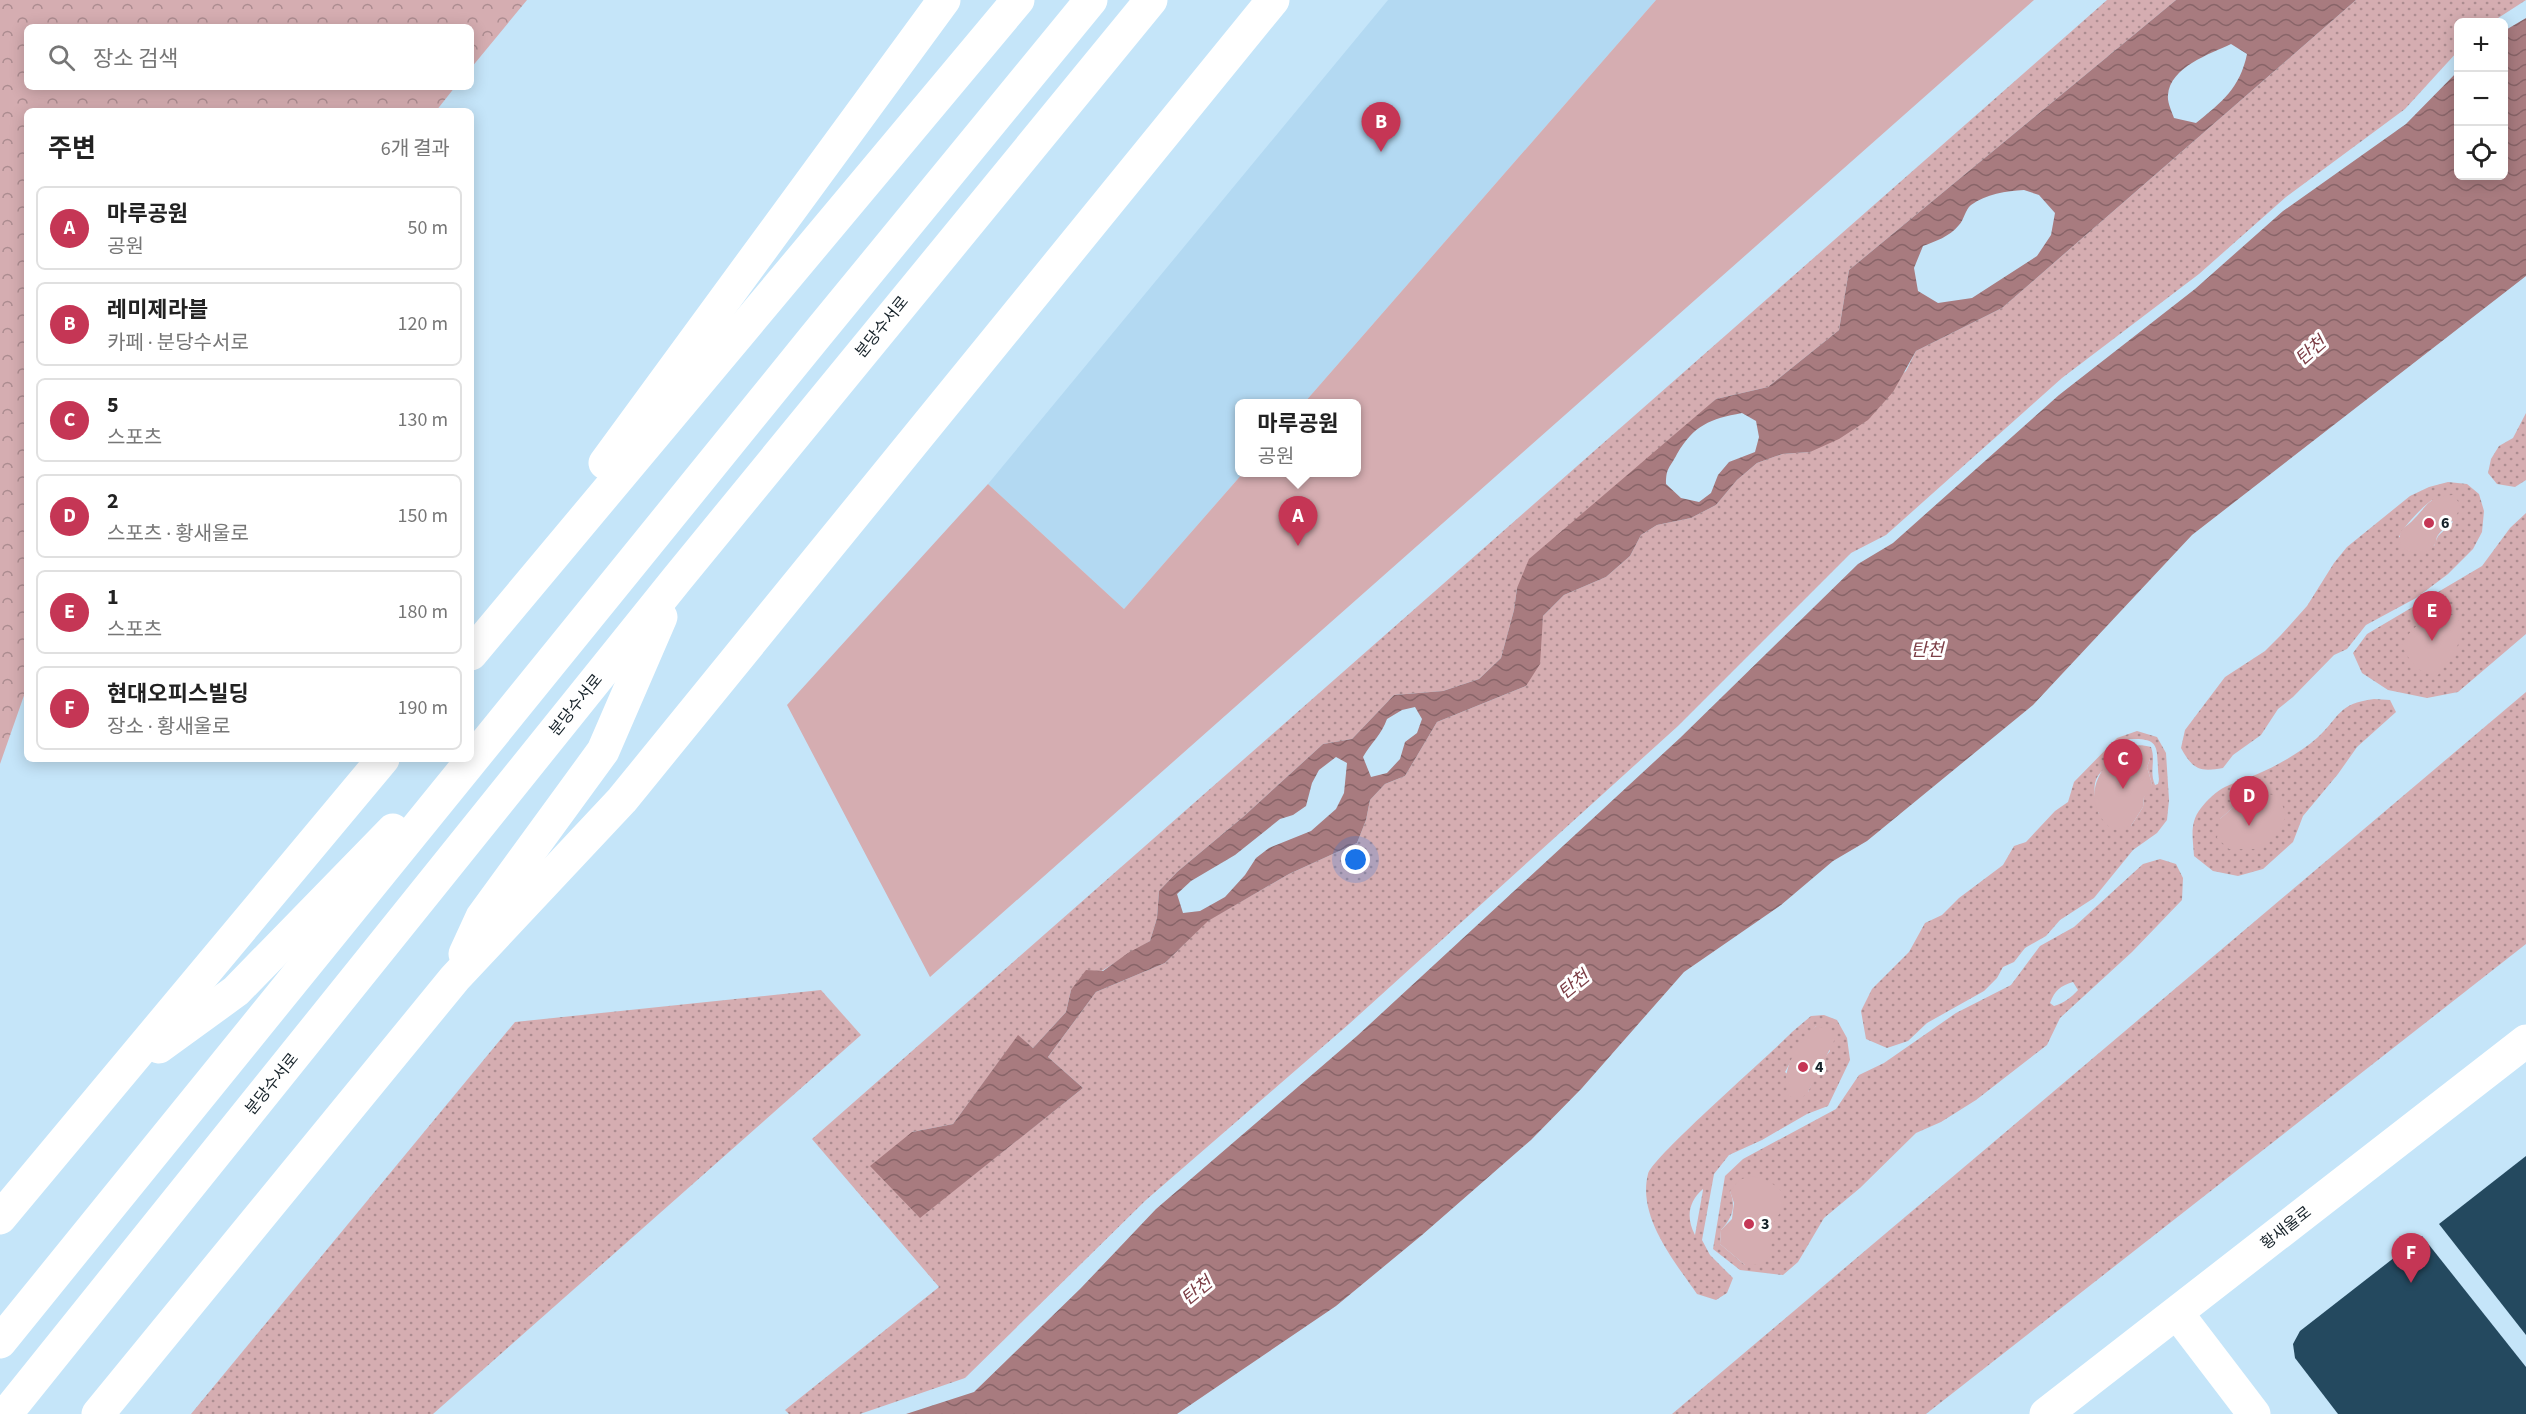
<!DOCTYPE html>
<html lang="ko">
<head>
<meta charset="utf-8">
<style>
  :root { --surface:#fff; --page:#f2f2f2; --text:#222; --muted:#767676; --line:#e0e0e0; --accent:#c53655 }
  body { margin:0; font-family:"Source Sans 3","Noto Sans KR",sans-serif; background:var(--page); color:var(--text) }
  .controls { position:absolute; right:18px; top:18px; display:grid; overflow:hidden; border-radius:9px; box-shadow:0 3px 15px #0003 }
  .controls button { width:54px; height:54px; display:grid; place-items:center; padding:0; border:0; border-bottom:2px solid var(--line); background:var(--surface); color:var(--text); font:30px sans-serif }
  .you { position:absolute; left:1356px; top:860px; width:21px; height:21px; margin:-15px; border:4px solid #fff; border-radius:50%; background:#1a73e8; box-shadow:0 0 0 9px #1a73e833 }
  .badge { display:grid; place-items:center; width:39px; height:39px; border-radius:50%; background:var(--accent); color:#fff; font-size:20px; font-weight:700 }
  .pin { position:absolute; translate:-50% -50px; filter:drop-shadow(0 2px 3px #0008) }
  .pin::after { content:''; position:absolute; top:32px; width:21px; height:18px; background:inherit; clip-path:polygon(0 0,100% 0,50% 100%) }
  .popup { position:absolute; left:1235px; top:399px; width:126px; height:78px; box-sizing:border-box; display:grid; place-content:center; border-radius:9px; background:var(--surface); filter:drop-shadow(0 2px 4px #0005); font-size:20px; white-space:nowrap; color:var(--muted) }
  .popup b { font-size:22px; color:var(--text) }
  .popup::after { content:''; position:absolute; left:50%; top:100%; margin-left:-12px; border:12px solid transparent; border-top-color:var(--surface) }
  .list { margin:0; padding:0; list-style:none }
  h2 { display:flex; justify-content:space-between; align-items:center; height:78px; margin:0; padding:0 24px; font-size:26px }
  h2 small { font-size:20px; font-weight:400; color:var(--muted) }
  .list li { display:grid; grid-template-columns:39px 1fr auto; gap:18px; align-items:center; box-sizing:border-box; height:84px; margin:0 12px 12px; padding:0 12px; border:2px solid var(--line); border-radius:9px }
  .list b { display:block; font-size:22px; white-space:nowrap }
  .list p { margin:0; font-size:20px; white-space:nowrap; color:var(--muted) }
  .list em { font-size:20px; font-style:normal; color:var(--muted) }
  .icon { flex:none; width:33px; height:33px; fill:none; stroke:currentColor; stroke-width:2; stroke-linecap:round; stroke-linejoin:round }
  .map { position:relative; flex:none; width:2526px; height:1414px; overflow:hidden }
  .search { position:absolute; background:var(--surface); box-shadow:0 3px 15px #0003; left:24px; top:24px; width:450px; height:66px; display:flex; align-items:center; gap:15px; box-sizing:border-box; padding:0 21px; border-radius:9px; color:var(--muted); font-size:22px }
  .panel { position:absolute; background:var(--surface); box-shadow:0 3px 15px #0003; left:24px; top:108px; width:450px; height:654px; border-radius:9px }
  .map>svg:first-child { display:block }
</style>
</head>
<body>
<div class="map">
<svg width="2526" height="1414" viewBox="0 0 2526 1414">
  <defs>
    <pattern id="grass-dots" width="8" height="8" patternUnits="userSpaceOnUse" patternTransform="scale(1.5)"><rect width="8" height="8" fill="#d5adb1"/><path d="M2 2h.1M6 6h.1" fill="none" stroke="#ac8c90" stroke-width="1.8" stroke-linecap="round"/></pattern>
    <pattern id="forest-crowns" width="20" height="18" patternUnits="userSpaceOnUse" patternTransform="scale(1.5)"><rect width="20" height="18" fill="#d5adb1"/><path d="M2 6a3 3 0 1 1 6 0M12 15a3 3 0 1 1 6 0" fill="none" stroke="#ac8c90"/></pattern>
    <pattern id="water-waves" width="16" height="10" patternUnits="userSpaceOnUse" patternTransform="scale(1.5)"><rect width="16" height="10" fill="#a87b7f"/><path d="M0 5q4-4 8 0t8 0" fill="none" stroke="#886468"/></pattern>
  </defs>
  <rect width="100%" height="100%" fill="#c5e5f9"/>
  <!-- built -->
  <path fill="#b3d9f2" d="M1388 0H1656L1304 403 1240 404V472L1243 473 1124 609 988 484Z"/>
  <!-- grass -->
  <g fill="url(#grass-dots)" fill-rule="evenodd">
    <path d="M2107 0H2176L1849 270 1839 330 1768 387 1716 399 1517 588 1514 610 1501 658 1479 679 1443 691 1394 695 1352 739 1323 744 1243 817 1177 872 1159 891 1157 918 1150 941 1071 990 1066 1012 1033 1048 1018 1036 953 1124 912 1132 920 1217 1083 1088 1048 1057 1096 992 1165 963 1207 921 1289 874 1357 843 1366 820 1370 800 1385 784 1405 776 1437 722 1526 686 1540 640 1543 616 1564 595 1606 577 1630 556 1641 535 1657 525 1691 518 1716 505 1737 480 1757 463 1782 454 1810 452 1906 371 1916 351 2002 308 2356 0H2526L2492 22H2458V51L2405 109 2286 197 2199 274 2062 378 1886 535 1851 553 1678 726 1349 1024 1146 1200 965 1378 860 1414H789L785 1410 939 1287 812 1139Z"/>
    <path d="M2526 413V480L2515 487 2497 484 2488 473 2491 459 2499 446 2513 438Z"/>
    <path d="M2448 482 2467 484 2479 494 2484 511 2482 532 2473 549 2448 574 2416 598 2366 625 2347 649 2334 655 2293 697 2278 709 2261 735 2233 755 2223 768C2200 772 2193 770 2181 748L2185 730 2225 677 2265 651 2281 635 2307 606 2334 563 2347 547 2410 496 2429 487ZM2432 500 2453 522 2438 536 2434 546 2399 537C2404 526 2421 508 2432 500Z"/>
    <path d="M2526 513V634L2458 692 2427 698 2388 690 2362 673 2353 653 2367 634 2482 566 2510 528Z"/>
    <path d="M2526 692V944L1926 1414H1672Z"/>
    <path d="M2374 699 2390 700 2396 712 2357 747 2338 774 2303 816 2293 842 2263 869 2238 876 2213 871 2194 856C2193 838 2189 823 2201 808 2222 782 2234 785 2262 772 2280 764 2302 751 2317 738 2341 716 2337 704 2374 699ZM2265 793 2220 819 2247 795Z"/>
    <path d="M2137 731 2157 737 2166 753 2169 800 2167 820 2157 833 2133 850 2094 898 2060 920 2046 936 2025 948 2014 962 2003 967 1997 978 1984 991 1927 1023 1908 1041 1887 1048 1866 1039 1861 1011 1872 989 1909 952 1925 923 1942 915 1959 898 2003 865 2014 846 2026 842 2055 811 2068 802 2074 782 2117 738ZM2130 739C2158 738 2157 745 2158 769 2158 775 2160 778 2158 784L2155 785C2149 772 2156 760 2151 747 2135 742 2129 749 2119 746ZM2150 759 2147 767 2152 784 2144 797 2143 807 2131 826 2099 814C2083 763 2112 765 2150 759Z"/>
    <path d="M2160 859 2176 864 2183 878 2182 900 2132 952 2060 1018 2047 1045 1976 1100 1941 1122 1916 1133 1860 1188 1824 1218 1798 1262 1783 1275 1740 1270 1713 1249 1725 1176 1743 1159 1836 1109 1859 1075 1884 1063 1956 1013 2011 985 2040 946 2074 927 2143 864ZM2073 982 2078 990C2072 997 2064 1003 2054 1006L2050 1003C2055 990 2060 986 2073 982ZM1730 1191 1775 1219 1745 1265 1720 1244 1721 1230C1733 1217 1736 1207 1730 1191Z"/>
    <path d="M821 990 861 1035 433 1414H191L515 1022Z"/>
    <path d="M1824 1015 1837 1020 1847 1038 1850 1060 1828 1106 1807 1114 1762 1140 1729 1155 1714 1174 1702 1240 1710 1255 1733 1278 1727 1293 1716 1300 1697 1294C1675 1262 1637 1217 1648 1174 1652 1157 1770 1055 1792 1032L1811 1016ZM1816 1026 1830 1051 1821 1062 1808 1092 1785 1072 1800 1045ZM1703 1189V1190L1695 1235C1686 1218 1688 1202 1703 1189Z"/>
  </g>
  <!-- forest -->
  <path fill="url(#forest-crowns)" d="M0 0H527L471 68V27H27V87H455L436 111H27V687L0 764Z"/>
  <!-- green -->
  <g fill="#d5adb1">
    <path d="M1656 0H2034L930 977 787 705 988 484 1124 609 1243 473 1356 472V404L1304 403Z"/>
    <path d="M2453 495 2460 504C2458 521 2447 523 2438 535 2435 540 2438 539 2435 544 2427 558 2411 554 2401 547 2397 527 2404 530 2414 519 2429 504 2429 496 2453 495Z"/>
    <path d="M2453 615C2475 629 2449 660 2438 675 2417 674 2411 663 2402 646 2412 623 2429 617 2453 615Z"/>
    <path d="M2139 746 2149 749 2150 759 2147 767 2152 784 2150 794 2144 797 2143 807 2131 826 2113 830C2076 802 2099 754 2139 746Z"/>
    <path d="M2265 793 2280 797 2286 817 2276 833 2257 849H2229L2217 838 2220 819 2247 795Z"/>
    <path d="M1816 1026 1826 1029 1835 1039 1808 1092 1800 1100 1789 1096C1778 1073 1798 1042 1816 1026Z"/>
    <path d="M1751 1176C1766 1179 1774 1183 1784 1194L1783 1208 1769 1230 1772 1253 1761 1264 1745 1265 1720 1244 1721 1230 1732 1219 1734 1203 1730 1191 1739 1180Z"/>
  </g>
  <!-- water -->
  <g fill="url(#water-waves)" fill-rule="evenodd">
    <path d="M2176 0H2356L2002 308 1916 351 1893 392 1868 420 1839 439 1810 452 1782 454 1757 463 1737 480 1716 505 1691 518 1657 525 1641 535 1630 556 1606 577 1564 595 1543 616 1540 664 1526 686 1437 722 1405 776 1385 784 1370 800 1366 820 1357 843 1289 874 1208 921 1165 963 1096 992 1048 1057 1083 1088 920 1218 870 1166 912 1132 953 1124 1018 1035 1033 1048 1066 1012 1071 990 1086 970 1103 971 1128 953 1150 941 1157 918 1159 891 1177 872 1243 817 1323 744 1352 739 1394 695 1443 691 1479 679 1501 658 1514 610 1517 588 1529 559 1716 399 1768 387 1839 330 1849 270ZM2231 44 2247 54C2240 88 2222 102 2196 123L2174 118C2172 112 2167 102 2168 95 2170 67 2210 54 2231 44ZM2024 190 2039 195 2055 213 2051 235 2037 256 1972 298 1938 303 1918 291 1914 268 1923 246C1936 241 1949 237 1959 225 1964 220 1965 210 1971 205 1986 194 2006 191 2024 190ZM1742 413 1756 421 1759 437 1755 452 1729 462 1718 475 1711 493 1699 502 1681 498 1666 484C1666 467 1670 468 1677 454 1694 425 1710 419 1742 413ZM1415 707 1422 719 1417 733 1405 742 1400 759 1387 773 1371 777 1363 757C1371 743 1382 734 1387 719L1402 710ZM1336 757 1347 763 1344 793 1336 809 1311 831 1269 848 1256 858 1245 875 1225 897 1200 911 1183 913 1177 894 1191 881 1235 855 1280 819 1293 815 1306 806 1312 783 1319 770Z"/>
    <path d="M2526 18V276L2192 535 2033 705 1867 841 1833 861 1781 905 1684 972 1582 1088 1531 1140 1422 1235 1336 1306 1177 1414H906L974 1392 1081 1288 1156 1209 1357 1036 1680 738 1858 564 1893 543 2059 395 2195 289 2283 211 2406 124 2458 71V176H2504V31Z"/>
  </g>
  <!-- building -->
  <g fill="#24495f">
    <path d="M2526 1156V1335L2439 1224Z"/>
    <path d="M2422 1236 2526 1367V1414H2338L2295 1358 2293 1344 2300 1331Z"/>
  </g>
  <g fill="none" stroke-linecap="round" stroke-linejoin="round">
    <!-- minor -->
    <path stroke="#fff" stroke-width="33" d="M2177 1313 2254 1414"/>
    <!-- major -->
    <path stroke="#fff" stroke-width="33" d="M2046 1414 2526 1041"/>
    <!-- highway -->
    <g stroke="#fff" stroke-width="33">
      <path d="M605 463 944 0"/>
      <path d="M471 654 1018 0"/>
      <path d="M465 954 482 917 603 751 661 617"/>
      <path d="M159 1047 236 991 393 830"/>
      <path d="M0 1218 383 759"/>
      <path d="M0 1342 814 338 1091 0"/>
      <path d="M6 1414 677 579 1151 0"/>
      <path d="M98 1414 455 978 622 800 1273 0"/>
    </g>
  </g>
  <!-- markers -->
  <g fill="#c53655" stroke="#fff" stroke-width="2">
    <circle cx="2429" cy="523" r="6"/>
    <circle cx="1803" cy="1067" r="6"/>
    <circle cx="1749" cy="1224" r="6"/>
  </g>
  <g text-anchor="middle" dominant-baseline="central" stroke-width="6" stroke-linejoin="round" paint-order="stroke">
    <!-- street labels -->
    <g font-size="16" fill="#152128" stroke="#fff">
      <text transform="translate(882 327) rotate(-51)">분당수서로</text>
      <text transform="translate(576 705) rotate(-51)">분당수서로</text>
      <text transform="translate(272 1084) rotate(-51)">분당수서로</text>
      <text transform="translate(2286 1228) rotate(-38)">황새울로</text>
    </g>
    <!-- poi labels -->
    <g font-size="16" font-weight="bold" fill="#152128" stroke="#fff" text-anchor="start">
      <text x="2441" y="523">6</text>
      <text x="1815" y="1067">4</text>
      <text x="1761" y="1224">3</text>
    </g>
    <!-- water labels -->
    <g font-size="18" font-style="italic" fill="#7c3e46" stroke="#fff">
      <text transform="translate(2311 351) rotate(-41)">탄천</text>
      <text x="1927" y="650">탄천</text>
      <text transform="translate(1574 985) rotate(-39)">탄천</text>
      <text transform="translate(1197 1291) rotate(-39)">탄천</text>
    </g>
  </g>
</svg>
<div class="controls">
<button>+</button>
<button>−</button>
<button><svg class="icon" aria-label="locate" viewBox="0 0 24 24"><circle cx="12" cy="12" r="6"/><path d="M12 2v4M12 18v4M2 12h4M18 12h4"/></svg></button>
</div>
<div class="you"></div>
<div class="pin badge" style="left:1298px;top:546px">A</div>
<div class="popup"><b>마루공원</b>공원</div>
<div class="pin badge" style="left:1381px;top:152px">B</div>
<div class="pin badge" style="left:2123px;top:789px">C</div>
<div class="pin badge" style="left:2249px;top:826px">D</div>
<div class="pin badge" style="left:2432px;top:641px">E</div>
<div class="pin badge" style="left:2411px;top:1283px">F</div>
<div class="search"><svg class="icon" aria-label="search" viewBox="0 0 24 24"><circle cx="10" cy="10" r="6"/><path d="M15 15l6 6"/></svg>장소 검색</div>
<section class="panel">
<h2>주변<small>6개 결과</small></h2>
<ul class="list">
<li><span class="badge">A</span><div><b>마루공원</b><p>공원</p></div><em>50 m</em></li>
<li><span class="badge">B</span><div><b>레미제라블</b><p>카페 · 분당수서로</p></div><em>120 m</em></li>
<li><span class="badge">C</span><div><b>5</b><p>스포츠</p></div><em>130 m</em></li>
<li><span class="badge">D</span><div><b>2</b><p>스포츠 · 황새울로</p></div><em>150 m</em></li>
<li><span class="badge">E</span><div><b>1</b><p>스포츠</p></div><em>180 m</em></li>
<li><span class="badge">F</span><div><b>현대오피스빌딩</b><p>장소 · 황새울로</p></div><em>190 m</em></li>
</ul>
</section>
</div>
</body>
</html>
